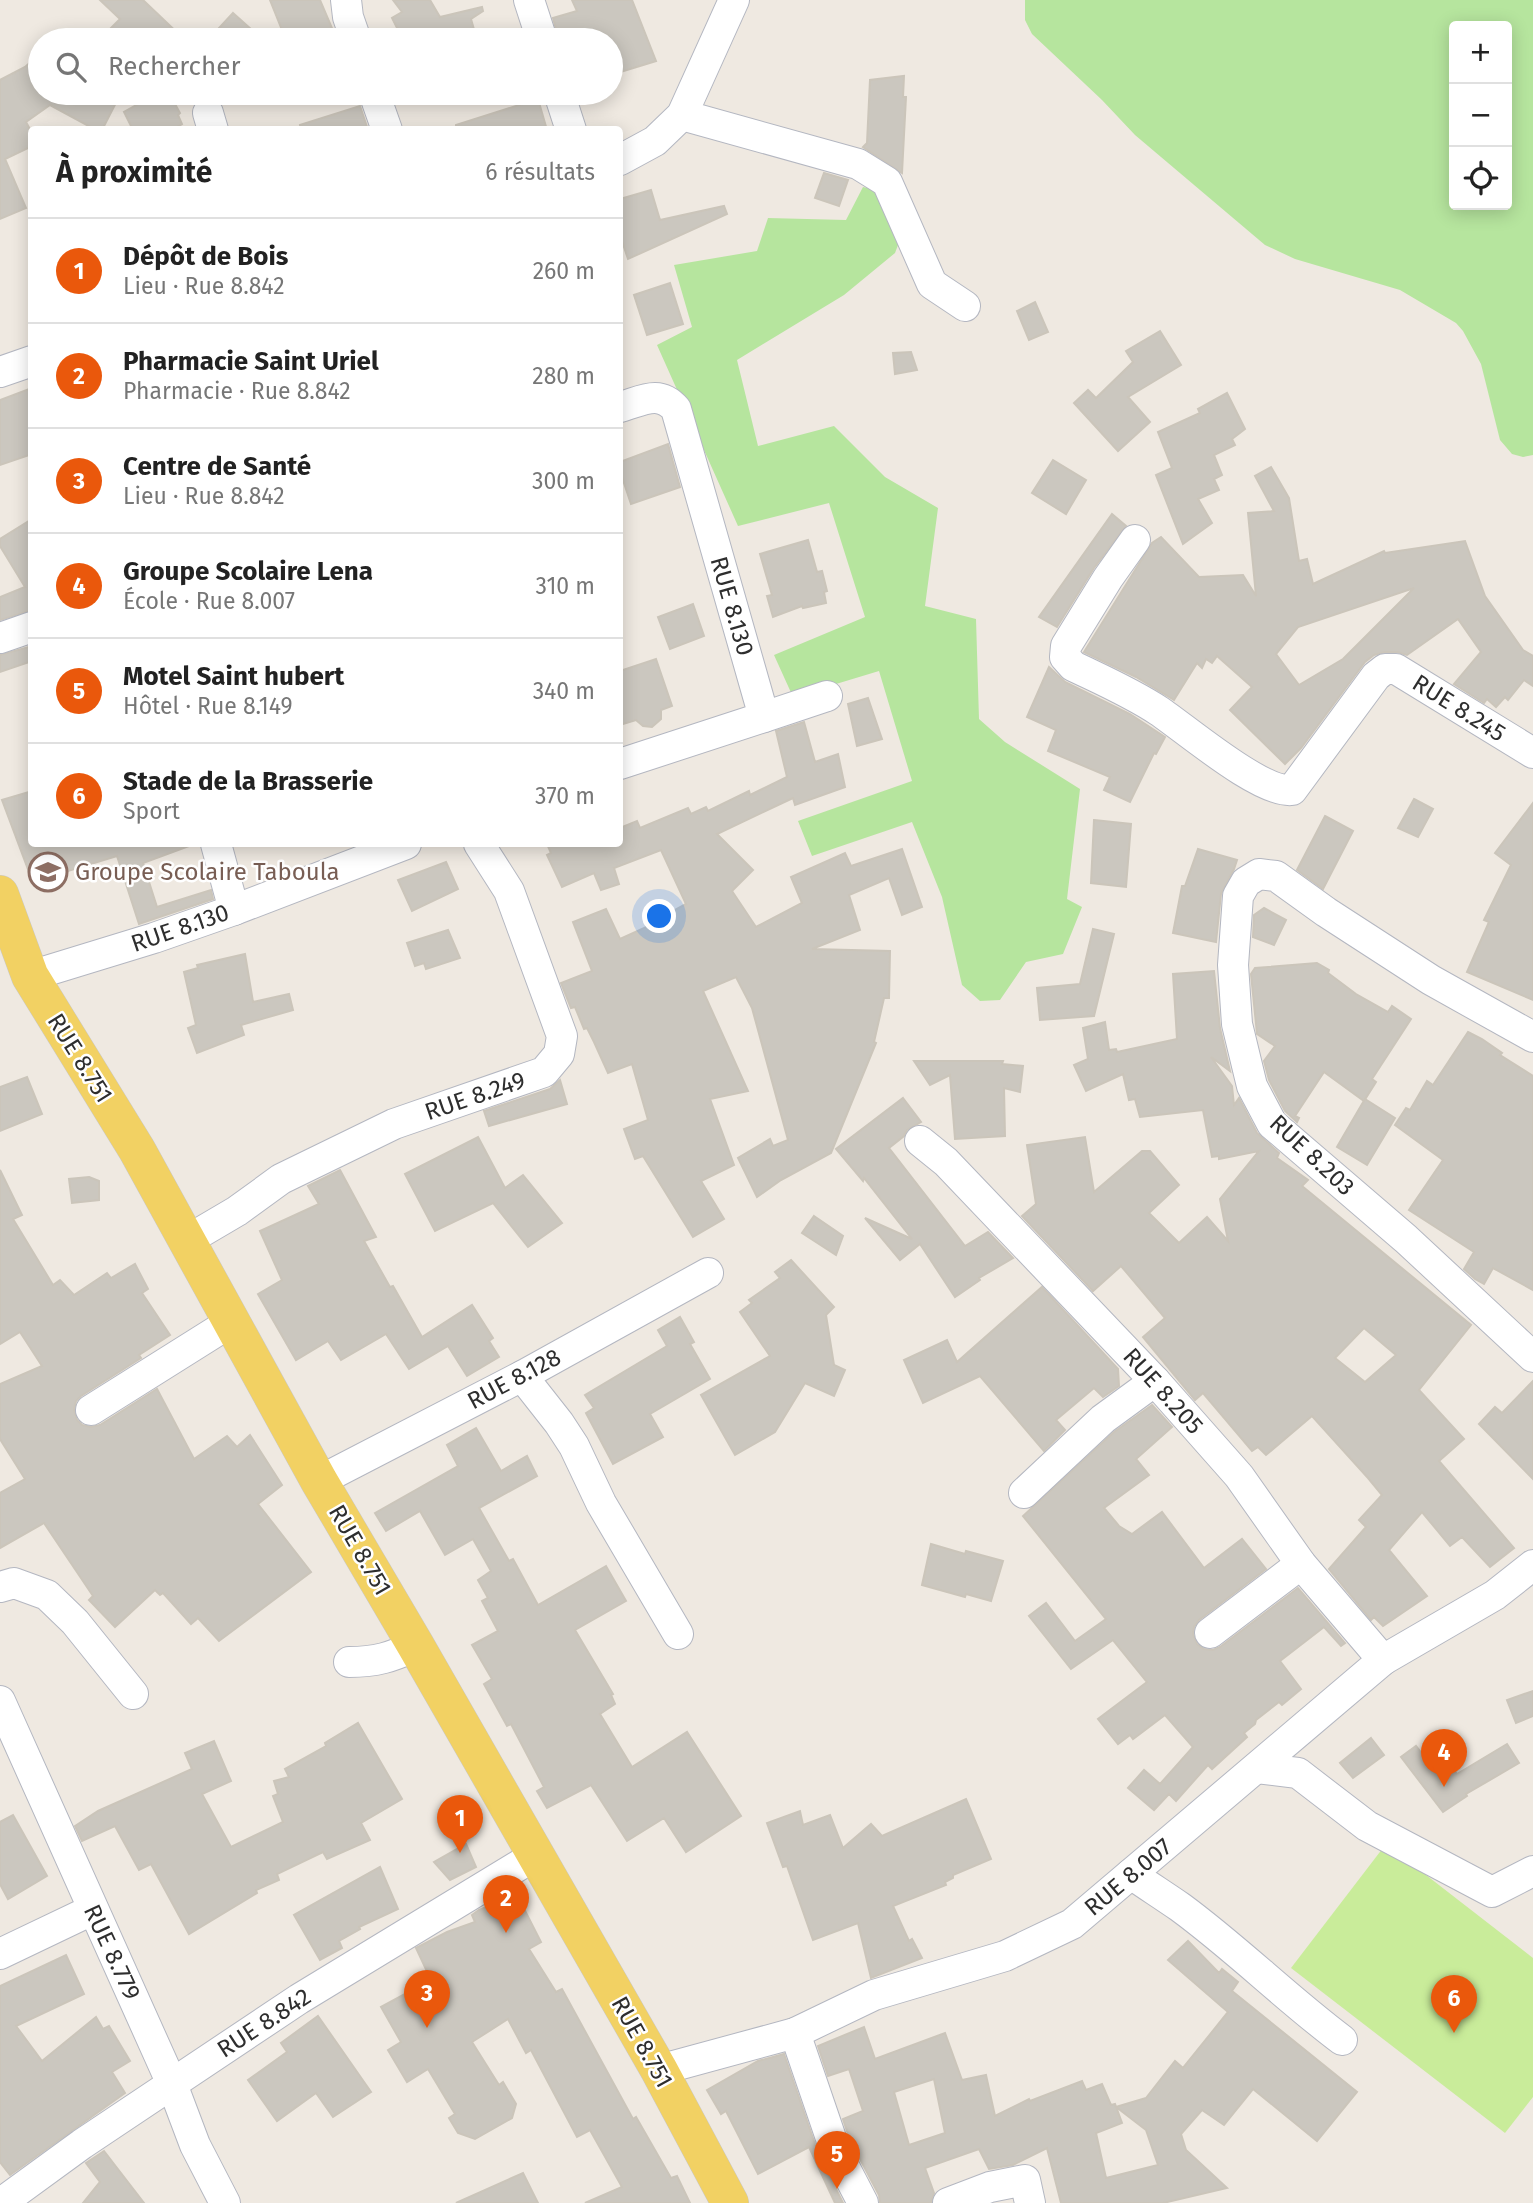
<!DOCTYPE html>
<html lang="fr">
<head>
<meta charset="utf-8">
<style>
  :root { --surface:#fff; --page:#f2f2f2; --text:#222; --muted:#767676; --line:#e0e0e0; --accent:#ea580c }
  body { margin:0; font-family:"Fira Sans",sans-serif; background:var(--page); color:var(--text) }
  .controls { position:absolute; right:21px; top:21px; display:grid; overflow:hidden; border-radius:7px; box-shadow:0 4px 18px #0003 }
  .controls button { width:63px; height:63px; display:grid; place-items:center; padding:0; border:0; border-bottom:2px solid var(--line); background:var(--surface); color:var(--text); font:35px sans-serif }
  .you { position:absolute; left:660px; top:917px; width:24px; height:24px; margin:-18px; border:5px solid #fff; border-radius:50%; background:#1a73e8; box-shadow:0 0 0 10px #1a73e833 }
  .badge { display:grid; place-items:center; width:46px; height:46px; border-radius:50%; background:var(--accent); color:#fff; font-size:23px; font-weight:700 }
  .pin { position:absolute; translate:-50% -58px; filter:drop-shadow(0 2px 4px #0008) }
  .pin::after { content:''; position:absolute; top:37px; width:24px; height:21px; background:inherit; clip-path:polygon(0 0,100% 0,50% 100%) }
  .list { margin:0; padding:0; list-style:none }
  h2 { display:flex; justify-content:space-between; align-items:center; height:91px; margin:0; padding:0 28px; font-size:30px }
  h2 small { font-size:23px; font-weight:400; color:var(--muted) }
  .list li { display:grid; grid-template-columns:46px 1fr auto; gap:21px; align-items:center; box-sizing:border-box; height:105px; padding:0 28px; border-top:2px solid var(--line) }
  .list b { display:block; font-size:26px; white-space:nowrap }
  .list p { margin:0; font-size:23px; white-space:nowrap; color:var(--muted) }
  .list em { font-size:23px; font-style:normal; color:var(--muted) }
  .icon { flex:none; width:38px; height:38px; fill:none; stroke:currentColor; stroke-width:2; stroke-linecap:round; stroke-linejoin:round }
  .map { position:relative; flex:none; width:1533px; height:2203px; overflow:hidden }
  .search { position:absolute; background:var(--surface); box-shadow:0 4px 18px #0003; left:28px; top:28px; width:595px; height:77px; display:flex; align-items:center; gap:18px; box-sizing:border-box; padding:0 24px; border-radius:38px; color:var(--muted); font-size:26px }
  .panel { position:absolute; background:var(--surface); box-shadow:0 4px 18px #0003; left:28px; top:126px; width:595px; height:721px; border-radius:7px }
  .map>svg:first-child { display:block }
</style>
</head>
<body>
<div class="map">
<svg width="1533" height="2203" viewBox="0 0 1533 2203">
  <rect width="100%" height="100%" fill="#efe9e1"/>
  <!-- green -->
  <g fill="#b6e59e" fill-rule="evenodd">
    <path d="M1025 0H1533V455L1523 457 1512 454 1500 440 1481 364 1463 331 1456 323 1400 290 1295 259 1265 245 1135 135 1102 100 1032 34 1025 20ZM1454 26H1507V205H1454Z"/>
    <path d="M863 187 888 193 904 229 895 253 844 295 737 360 758 446 834 426 885 477 938 508 925 606 976 619 979 719 1005 742 1080 789 1067 899 1082 907 1063 954 1026 962 1000 1000 980 1001 962 985 942 897 912 822 812 856 798 821 912 781 879 671 793 697 774 655 865 617 829 503 738 526 657 345 692 327 674 265 757 251 768 218 846 220Z"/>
  </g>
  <!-- pitch -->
  <path fill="#c9ec9a" d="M1386 1844 1533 1958V2097L1505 2133 1291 1968Z"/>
  <!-- building -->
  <g fill="#cbc7bf" stroke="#cbc5ba" stroke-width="2" fill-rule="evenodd">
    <path d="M100 0H143L185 40H99L120 19Z"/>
    <path d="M270 0H320L334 33 315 40H286Z"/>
    <path d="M393 0H430L440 17 482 7 483 11 471 19 477 40H456L453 30 436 40H403L392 18 402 12Z"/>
    <path d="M572 0H632L656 61 611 75V40H559L553 18 577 11Z"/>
    <path d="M233 13 263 40H208Z"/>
    <path d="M40 54V93H121L102 130H96L50 105 26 122 32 133V146L5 159 26 208 0 219V80L25 67Z"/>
    <path d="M904 76 903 97H906L902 173 863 147 867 143 870 80Z"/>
    <path d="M158 93H169L180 113 178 115 182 124 172 130H133L124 112Z"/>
    <path d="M538 99 547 130H456V125Z"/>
    <path d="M360 106 368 130H301L300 125Z"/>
    <path d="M824 173 848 180 839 206 815 198Z"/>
    <path d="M651 190 660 220 724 206 727 214 628 259 620 235V199Z"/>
    <path d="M670 283 683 324 647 335 634 295Z"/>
    <path d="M1035 302 1048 332 1029 340 1017 311Z"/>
    <path d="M1160 331 1181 365 1128 397 1150 422 1118 451 1074 403 1088 390 1096 398 1133 362 1126 351Z"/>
    <path d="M911 352 917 370 895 374 893 353Z"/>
    <path d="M32 388V454L0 465V400Z"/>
    <path d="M1227 393 1245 429 1232 439 1235 445 1214 455 1222 475 1214 479 1219 490 1198 499 1212 523 1183 544 1156 475 1172 468 1158 432 1200 413 1198 409Z"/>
    <path d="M668 444 680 487 631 504 620 471V462Z"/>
    <path d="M1053 460 1086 480 1066 514 1032 493Z"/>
    <path d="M1271 467 1289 498 1299 561 1307 559 1313 584 1384 551 1385 553 1465 541 1485 596 1523 650 1533 656V686L1524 680 1508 700 1505 697 1496 707 1487 699 1484 703 1454 684 1481 652 1458 619 1407 655 1397 652H1385L1374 655 1365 662 1301 748 1285 764 1230 710 1252 687 1217 656 1212 663 1206 659 1202 668 1197 663 1174 700 1136 677 1084 652 1152 543 1161 537 1199 577 1243 575 1256 596 1248 513 1274 511 1255 476ZM1414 588 1343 659 1299 685 1276 654 1298 627Z"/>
    <path d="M1112 514 1126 526 1094 568 1057 627 1039 617Z"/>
    <path d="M32 519V610L0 620V597L25 587 0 546V539Z"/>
    <path d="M808 540 817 572 822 571 827 591 824 592 826 603 803 608 802 606 773 617 767 596 772 595 760 554Z"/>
    <path d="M693 604 704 636 670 649 658 617Z"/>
    <path d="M32 646V661L0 672V655Z"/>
    <path d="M656 659 672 706 661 710V719L652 727 643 726 636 720 620 725V671Z"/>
    <path d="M1049 667 1065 682 1130 714 1165 737 1156 754 1154 753 1130 802 1104 790 1110 777 1048 751 1056 730 1027 717Z"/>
    <path d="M868 698 882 739 857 746 848 704Z"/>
    <path d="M804 722 815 762 838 754 845 787 795 805 793 798 717 834 753 870 732 891 756 927 802 903 791 877 845 853 851 866 902 849 922 907 902 915 889 878 849 895 860 930 812 949 890 951 889 998H884L874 1042 876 1043 831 1153 781 1180 757 1197 738 1158 770 1139 773 1146 788 1140 752 1008 736 977 703 991 748 1091 710 1099 734 1165 701 1181 724 1219 693 1237 643 1156 635 1159 624 1129 648 1120 632 1064 608 1073 594 1042 587 1028 584 1029 575 1007 571 1008 561 983 592 971 573 922 606 909 620 939 673 915 671 912 686 904 661 850 614 868 619 884 601 890 594 873 562 887 547 855 551 853 547 844H620V828L637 821 640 828 688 808 691 814 706 807 708 811 749 791 750 795 787 777 776 731Z"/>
    <path d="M32 791V844H189V846L143 863 157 907 211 890 213 899 139 924 117 856 35 881 32 871 29 872 2 800Z"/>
    <path d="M1414 799 1433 809 1418 837 1398 828Z"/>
    <path d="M1533 803V1000L1467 972 1489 922 1484 920 1511 865 1495 853Z"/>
    <path d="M1325 816 1353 831 1323 889 1297 870Z"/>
    <path d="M1094 820 1131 824 1126 887 1091 883Z"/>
    <path d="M1198 849 1237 860 1234 869 1221 894 1216 942 1173 933 1182 886H1185Z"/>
    <path d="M446 862 458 889 412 911 398 880Z"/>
    <path d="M1264 908 1286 920 1274 945 1253 937 1254 915Z"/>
    <path d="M1093 929 1114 934 1094 1016 1040 1020 1037 988 1080 984Z"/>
    <path d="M448 930 460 958 426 969 424 963 415 966 407 943Z"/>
    <path d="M245 954 253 1002 289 994 293 1010 241 1025 244 1035 197 1053 188 1028 196 1025 184 972 198 968 197 965Z"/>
    <path d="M1317 963 1329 970 1328 973 1356 994 1388 1012 1392 1006 1411 1019 1372 1079 1376 1082 1364 1101 1324 1072 1295 1116 1299 1118 1297 1122 1285 1111 1269 1080 1264 1061 1275 1046 1257 1034 1251 974 1255 968Z"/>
    <path d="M1214 971 1220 1028 1230 1071 1211 1057 1232 1086 1234 1105 1239 1098 1257 1133 1279 1153 1277 1158 1308 1180 1302 1186 1471 1325 1419 1390 1464 1439 1439 1461 1514 1548 1490 1567 1462 1537 1450 1546 1422 1512 1389 1550 1427 1596 1383 1626 1374 1617 1371 1620 1329 1569 1366 1527 1359 1520 1382 1495 1368 1478 1312 1416 1266 1455 1258 1447 1252 1451 1203 1393 1195 1400 1143 1337 1165 1318 1121 1266 1093 1291 1022 1216 1036 1204 1027 1145 1085 1137 1094 1192 1142 1151H1150L1179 1185 1149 1213 1179 1243 1207 1217 1228 1241 1220 1199 1259 1151 1219 1159V1156L1212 1157 1203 1110 1140 1117 1135 1099 1129 1100 1123 1074 1086 1091 1074 1065 1088 1059 1083 1028 1105 1022 1109 1050 1116 1049 1117 1052 1177 1039 1173 974ZM1364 1328 1396 1355 1365 1382 1335 1358Z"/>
    <path d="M1468 1032 1482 1039 1502 1053 1500 1055 1533 1076V1290L1493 1268 1484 1284 1475 1279 1464 1269 1474 1252 1409 1210 1443 1160 1395 1125 1406 1108 1410 1110 1427 1081 1433 1085Z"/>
    <path d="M914 1061H1003L1002 1064 1023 1066 1020 1092 1004 1088 1005 1136 955 1139 950 1075 930 1085Z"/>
    <path d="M27 1077 42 1114 0 1131V1087Z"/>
    <path d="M560 1080 567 1104 489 1126 484 1111 550 1089Z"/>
    <path d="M903 1098 921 1122 907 1130 904 1136 889 1148 965 1246 988 1232 1013 1258 979 1278 980 1280 955 1297 920 1244 900 1260 865 1218 912 1239 864 1178 863 1181 836 1149Z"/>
    <path d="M1365 1099 1395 1118 1367 1165 1337 1147Z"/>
    <path d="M478 1137 505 1188 523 1175 562 1223 528 1247 493 1203 435 1231 405 1174Z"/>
    <path d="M0 1170 22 1215 13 1219 53 1285 60 1280 74 1295 107 1273 111 1278 135 1264 148 1289 142 1293 170 1335 139 1355 141 1358 81 1396 76 1401 74 1410 77 1420 82 1425 91 1427 100 1425 157 1389 194 1459 227 1436 237 1447 250 1435 282 1485 258 1504 311 1572 219 1641 198 1618 191 1624 163 1593 160 1595 155 1590 115 1627 89 1600 93 1596 44 1523 0 1548V1493L25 1479 0 1439V1384L42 1366 20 1332 0 1344Z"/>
    <path d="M340 1170 376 1237 364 1241 390 1287 393 1286 422 1337 472 1305 493 1338 489 1341 499 1357 467 1376 448 1346 409 1369 386 1334 341 1360 328 1341 296 1360 258 1294 282 1280 260 1231 319 1204 308 1186Z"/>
    <path d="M89 1177 99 1181V1200L72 1203 69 1179Z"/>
    <path d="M814 1216 843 1236 836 1255 802 1233Z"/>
    <path d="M791 1260 834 1307 826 1315 834 1365 845 1370 834 1396 805 1383 775 1432 735 1455 701 1395 770 1356 740 1312 752 1303 749 1300 780 1278 775 1272Z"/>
    <path d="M1042 1287 1118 1369 1119 1386 1103 1397 1094 1388 1056 1420 1065 1430 1044 1451 980 1376 923 1403 904 1360 947 1340 957 1362Z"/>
    <path d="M680 1317 694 1342 690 1344 710 1379 650 1414 663 1437 613 1464 586 1413 594 1408 585 1395 667 1346 658 1330Z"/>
    <path d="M1533 1381V1479L1479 1424 1495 1407 1502 1413Z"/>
    <path d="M1152 1405 1172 1427 1136 1459 1149 1475 1104 1508 1119 1526 1132 1534 1162 1512 1204 1568 1242 1539 1266 1569 1199 1620 1194 1627 1193 1634 1197 1644 1204 1649 1213 1650 1220 1647 1298 1588 1345 1643 1341 1646 1324 1627 1280 1661 1301 1689 1282 1705 1279 1702 1256 1720 1255 1724 1244 1733 1247 1737 1212 1769 1208 1765 1176 1801 1169 1794 1154 1810 1128 1788 1144 1770 1160 1784 1193 1747 1165 1715 1133 1739 1130 1735 1118 1744 1098 1719 1147 1682 1113 1640 1071 1669 1029 1616 1046 1603 1075 1641 1106 1619 1023 1516 1114 1432Z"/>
    <path d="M476 1428 501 1471 527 1456 537 1476 479 1508 509 1561 513 1559 538 1605 606 1566 626 1601 575 1630 613 1694 611 1695 615 1704 600 1714 632 1767 687 1732 741 1816 686 1852 664 1818 627 1841 591 1785 547 1808 537 1791 544 1787 511 1724 507 1726 484 1684 492 1679 472 1645 498 1631 482 1601 488 1598 478 1580 491 1571 473 1539 445 1555 420 1511 386 1531 375 1513 458 1466 447 1445Z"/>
    <path d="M931 1544 965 1554 966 1551 1003 1561 991 1601 966 1594 965 1597 922 1585Z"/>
    <path d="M1533 1691V1716L1516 1723 1507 1700Z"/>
    <path d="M358 1723 402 1799 361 1823 370 1840 327 1859 323 1852 277 1874 279 1880 256 1890 257 1893 189 1934 151 1864 139 1870 115 1826 82 1841 75 1826 98 1811 192 1769 185 1753 214 1741 231 1781 202 1794 231 1847 283 1822 273 1796 278 1794 274 1781 289 1777 285 1769 326 1746 325 1743Z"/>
    <path d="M1371 1738 1384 1755 1353 1778 1340 1763Z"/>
    <path d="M1507 1744 1519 1763 1466 1794 1467 1796 1443 1812 1401 1757 1416 1746 1429 1763 1440 1753 1457 1774Z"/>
    <path d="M966 1799 991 1859 953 1875V1878L945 1882 946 1885 893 1906 909 1941 912 1939 922 1958 871 1978 858 1923 813 1940 787 1866 783 1867 767 1823 800 1811 803 1825 830 1815 843 1848 871 1824 882 1836Z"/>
    <path d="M13 1815 47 1876 8 1899 0 1884V1822Z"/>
    <path d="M466 1844 476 1867 450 1880 434 1862Z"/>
    <path d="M380 1867 398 1909 359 1927 360 1929 339 1941 342 1948 320 1960 294 1915Z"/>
    <path d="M517 1895 541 1942 529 1949 556 1992 562 1989 633 2119 636 2117 671 2178 677 2176 690 2203H585L622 2187 590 2130 577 2137 531 2050 526 2053 508 2019 472 2042 499 2085 503 2082 516 2104 512 2118 475 2139 458 2133 449 2118 455 2114 428 2069 407 2082 388 2050 401 2042 381 2007 431 1980 416 1948 447 1932 475 1922 472 1915 479 1910Z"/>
    <path d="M1188 1941 1219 1973 1222 1969 1238 1982 1232 1991 1357 2092 1317 2141 1253 2089 1224 2125 1202 2110 1181 2134 1186 2150 1227 2188 1163 2203H1061L1047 2148 1013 2165 989 2169 979 2149 925 2168 934 2193 931 2203H880L879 2195 850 2140 843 2119 863 2111 849 2069 828 2076 818 2046 864 2027 875 2059 945 2033 962 2080 986 2075 995 2116 1029 2099 1030 2101 1082 2081 1086 2090 1102 2084 1111 2105 1115 2104 1122 2123 1096 2133 1106 2178 1158 2165 1146 2130 1116 2107 1146 2098 1175 2061 1183 2068 1228 2012 1168 1960ZM934 2079 945 2133 909 2145 894 2092Z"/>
    <path d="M66 1955 84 1994 16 2026 42 2061 96 2017 103 2029 109 2026 130 2061 112 2072 125 2093 10 2175 0 2162V1986Z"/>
    <path d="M318 2016 371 2092 333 2117 316 2093 277 2121 248 2080 287 2052 281 2043Z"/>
    <path d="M784 2054 818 2153 843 2203H835L809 2147 758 2174 726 2111 721 2114 707 2090 758 2061Z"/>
    <path d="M104 2151 144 2203H83L100 2182 86 2163Z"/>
    <path d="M523 2173 538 2203H456Z"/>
  </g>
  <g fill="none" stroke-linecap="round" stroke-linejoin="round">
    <defs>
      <g id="minor">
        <path d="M346 0 348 17 356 40"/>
        <path d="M529 0 542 40"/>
        <path d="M374 93 387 130"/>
        <path d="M559 93 571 130"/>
        <path d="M208 113 213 130"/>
        <path d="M682 115 858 164 887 182 932 284 965 306"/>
        <path d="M620 160 655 141 682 115 734 0"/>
        <path d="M0 372 32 361"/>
        <path d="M620 407C642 401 659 389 676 409L764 717 620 764"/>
        <path d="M1135 540 1108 578 1066 646 1065 657 1073 666C1102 680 1132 693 1159 711 1187 730 1262 794 1292 790L1376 676 1385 669H1396L1533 753"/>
        <path d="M0 638 32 627"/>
        <path d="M764 717 827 696"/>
        <path d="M216 844 234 910"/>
        <path d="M30 976 154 938 234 910 406 844"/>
        <path d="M1533 1037 1431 980 1326 912 1276 876 1259 874 1246 882 1238 896 1233 965 1237 1024 1252 1086 1272 1124 1406 1239 1533 1357"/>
        <path d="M920 1141 946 1162 1155 1381 1239 1476 1301 1564 1383 1660"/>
        <path d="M186 1241 237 1211 281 1179 394 1124 544 1072 559 1054 562 1036 509 891 479 844"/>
        <path d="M522 1376 559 1423 574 1446 601 1503 678 1634"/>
        <path d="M91 1410 231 1322"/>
        <path d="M319 1481 522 1376 708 1273"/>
        <path d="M1024 1493 1103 1419 1155 1381"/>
        <path d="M0 1587 14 1583 47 1595 75 1622 133 1694"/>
        <path d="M1210 1633 1301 1564"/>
        <path d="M349 1662C377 1662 391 1657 416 1646"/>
        <path d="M0 1701 172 2084 195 2145 225 2203"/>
        <path d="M1257 1768 1298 1773 1367 1826 1492 1892 1533 1871"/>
        <path d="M1131 1874C1147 1885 1164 1896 1180 1907 1236 1948 1286 1998 1342 2040"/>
        <path d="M0 1954 92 1910"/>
        <path d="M795 2033 834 2147 863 2203"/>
        <path d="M659 2070 795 2033 874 1995 1005 1956 1072 1924 1383 1660 1495 1595 1533 1565"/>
        <path d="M1 2203 82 2144 299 1999 536 1855"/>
        <path d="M948 2203 990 2187 1025 2180 1030 2203"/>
      </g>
      <path id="major" d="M0 894 30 976 137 1150 319 1481 416 1646 659 2070 730 2203"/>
    </defs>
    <!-- minor casing -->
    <use href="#minor" stroke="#b4b7c1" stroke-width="32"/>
    <!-- major casing -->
    <use href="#major" stroke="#c9c9c9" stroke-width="38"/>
    <!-- minor -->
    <use href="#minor" stroke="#fff" stroke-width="30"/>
    <!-- major -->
    <use href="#major" stroke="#f2d163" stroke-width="37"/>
  </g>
  <!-- icons -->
  <defs>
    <symbol id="school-ring" viewBox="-11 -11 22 22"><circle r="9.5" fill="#fff" stroke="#8d6e63" stroke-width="1.5"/><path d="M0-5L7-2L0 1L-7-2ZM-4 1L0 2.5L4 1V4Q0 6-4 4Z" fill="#8d6e63"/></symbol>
  </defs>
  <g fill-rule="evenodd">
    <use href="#school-ring" x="26" y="850" width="44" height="44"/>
  </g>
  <g text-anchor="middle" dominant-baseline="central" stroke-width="5" stroke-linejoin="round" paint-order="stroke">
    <!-- street labels -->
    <g font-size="24" fill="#2e2e2e" stroke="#fff">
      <text transform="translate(732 606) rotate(74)">RUE 8.130</text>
      <text transform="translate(1459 708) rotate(32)">RUE 8.245</text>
      <text transform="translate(180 928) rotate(-19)">RUE 8.130</text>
      <text transform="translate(80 1058) rotate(58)">RUE 8.751</text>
      <text transform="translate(475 1096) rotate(-19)">RUE 8.249</text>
      <text transform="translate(1312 1155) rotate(43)">RUE 8.203</text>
      <text transform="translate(514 1379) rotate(-28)">RUE 8.128</text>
      <text transform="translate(1163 1391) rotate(48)">RUE 8.205</text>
      <text transform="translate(360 1550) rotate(60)">RUE 8.751</text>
      <text transform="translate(1128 1877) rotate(-40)">RUE 8.007</text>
      <text transform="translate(112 1952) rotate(65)">RUE 8.779</text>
      <text transform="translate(264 2023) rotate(-33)">RUE 8.842</text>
      <text transform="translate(642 2042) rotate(61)">RUE 8.751</text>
    </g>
    <!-- education labels -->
    <g font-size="24" fill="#785e54" stroke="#fff" text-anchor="start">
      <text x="75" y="872">Groupe Scolaire Taboula</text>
    </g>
  </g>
</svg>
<div class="controls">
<button>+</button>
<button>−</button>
<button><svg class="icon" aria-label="locate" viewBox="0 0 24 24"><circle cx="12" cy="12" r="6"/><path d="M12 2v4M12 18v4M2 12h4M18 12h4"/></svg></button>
</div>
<div class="you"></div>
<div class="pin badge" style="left:460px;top:1853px">1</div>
<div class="pin badge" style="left:506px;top:1933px">2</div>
<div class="pin badge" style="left:427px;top:2028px">3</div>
<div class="pin badge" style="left:1444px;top:1787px">4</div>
<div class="pin badge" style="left:837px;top:2189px">5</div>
<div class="pin badge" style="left:1454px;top:2033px">6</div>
<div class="search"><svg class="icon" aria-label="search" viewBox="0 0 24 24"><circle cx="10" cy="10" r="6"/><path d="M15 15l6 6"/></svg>Rechercher</div>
<section class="panel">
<h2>À proximité<small>6 résultats</small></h2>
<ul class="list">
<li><span class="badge">1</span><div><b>Dépôt de Bois</b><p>Lieu · Rue 8.842</p></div><em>260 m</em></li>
<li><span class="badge">2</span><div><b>Pharmacie Saint Uriel</b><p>Pharmacie · Rue 8.842</p></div><em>280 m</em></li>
<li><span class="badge">3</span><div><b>Centre de Santé</b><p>Lieu · Rue 8.842</p></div><em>300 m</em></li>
<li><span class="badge">4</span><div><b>Groupe Scolaire Lena</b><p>École · Rue 8.007</p></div><em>310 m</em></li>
<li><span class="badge">5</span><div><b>Motel Saint hubert</b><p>Hôtel · Rue 8.149</p></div><em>340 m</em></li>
<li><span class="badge">6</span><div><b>Stade de la Brasserie</b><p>Sport</p></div><em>370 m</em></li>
</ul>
</section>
</div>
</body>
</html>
